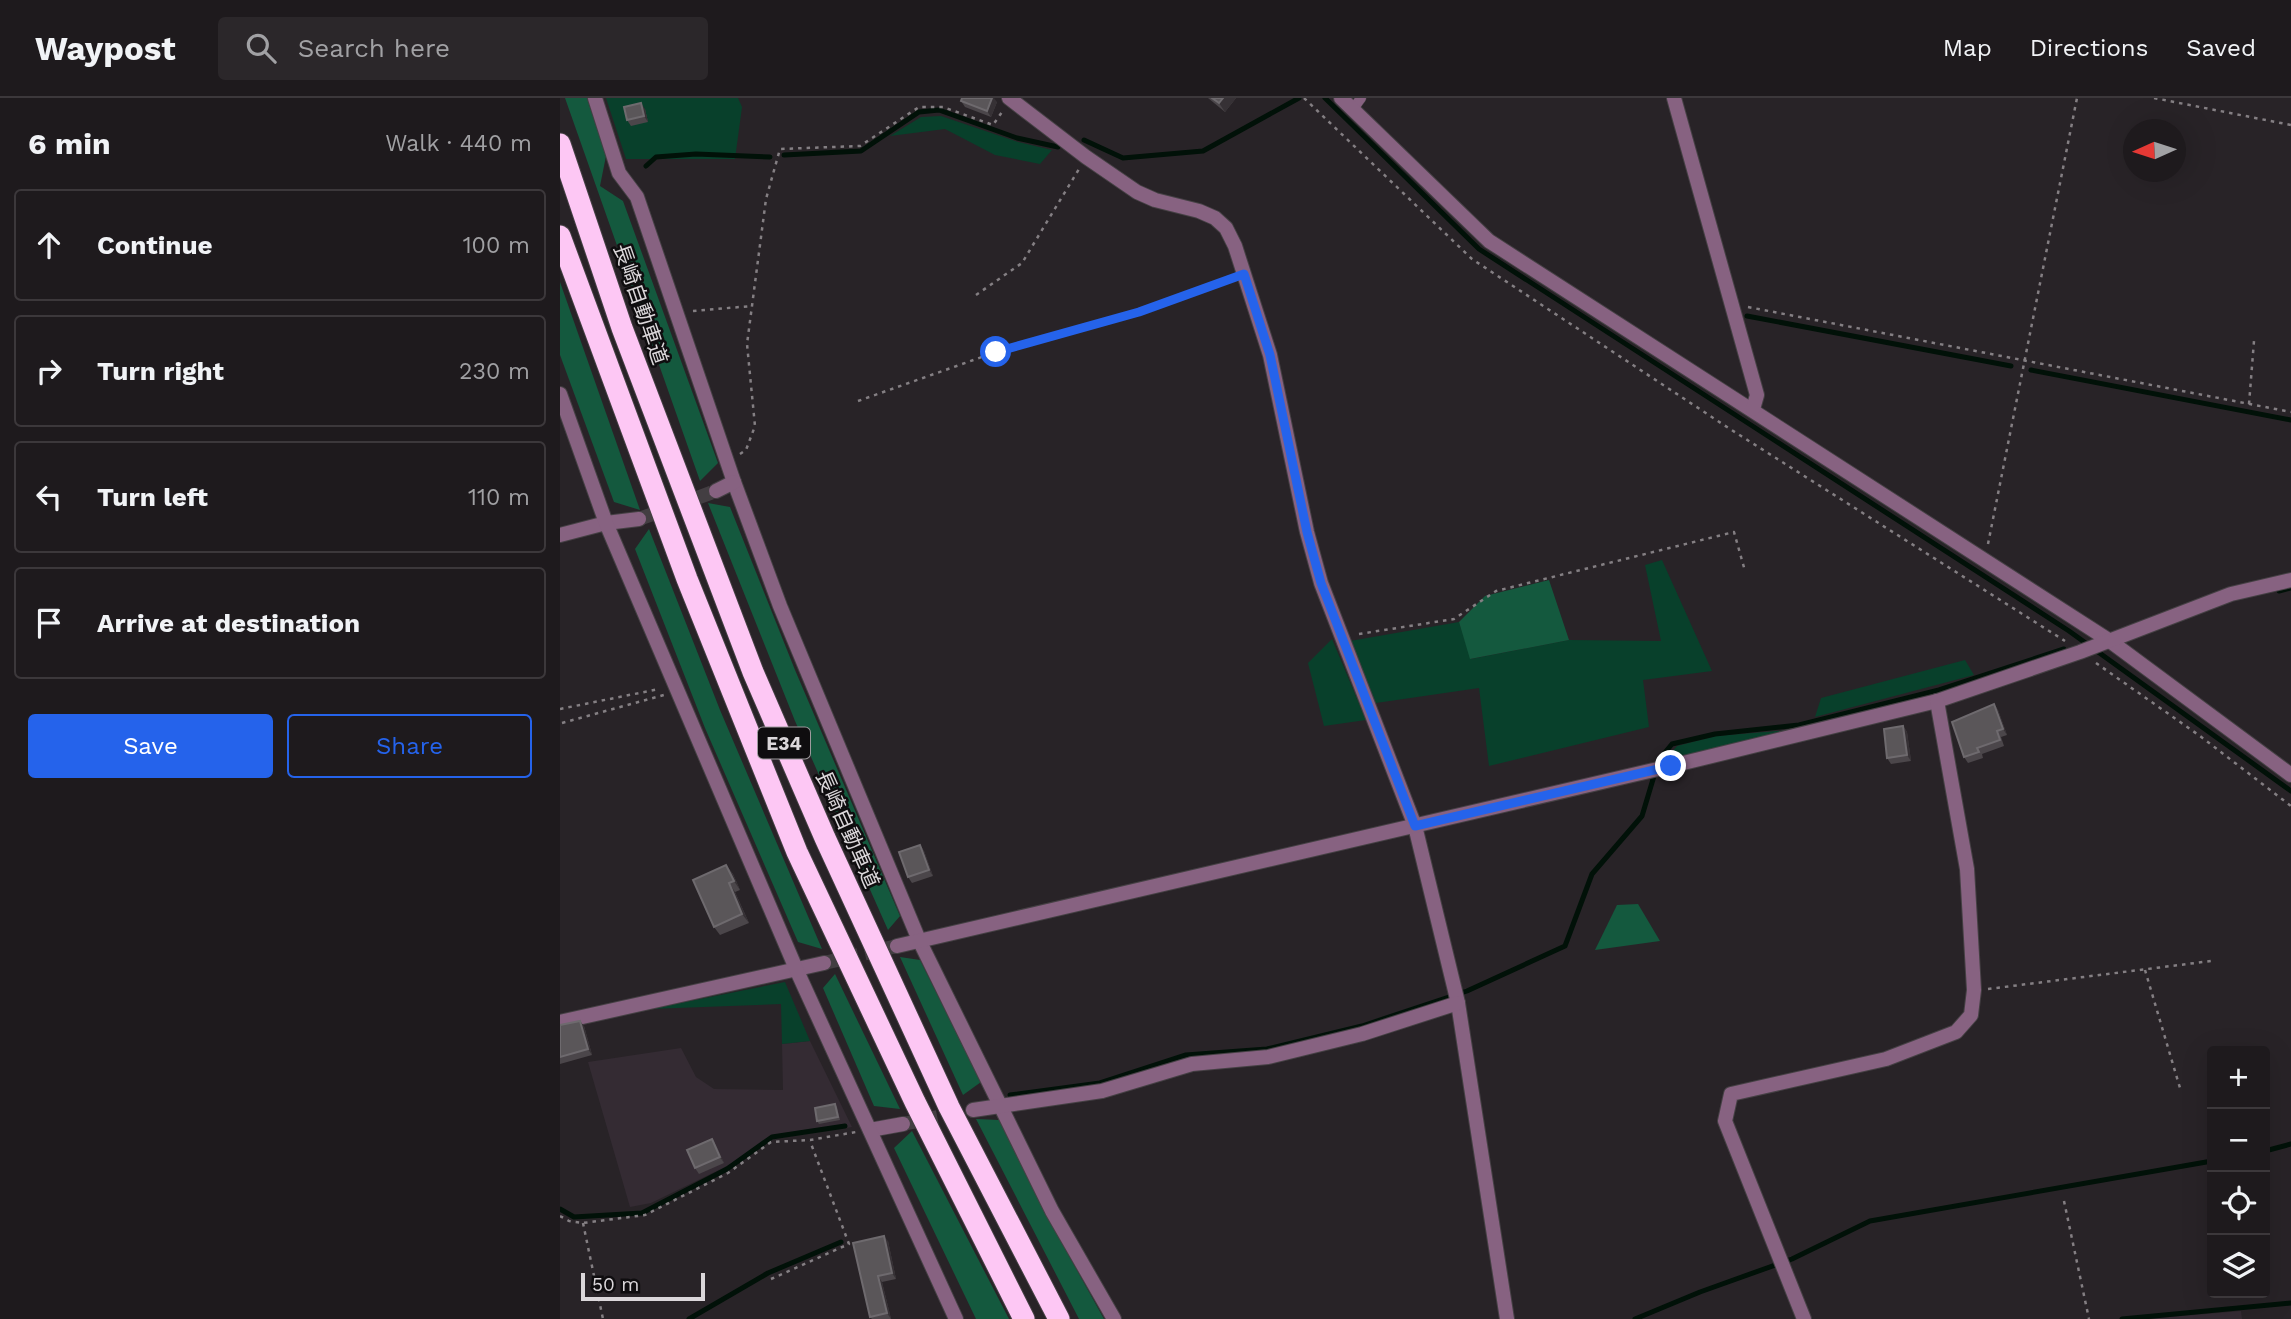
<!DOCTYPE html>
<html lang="en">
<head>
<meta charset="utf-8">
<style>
  :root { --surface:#1e1a1d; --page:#2b272a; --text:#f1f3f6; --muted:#a1a1a4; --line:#3c383b; --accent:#2563eb }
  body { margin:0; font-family:"Work Sans","Noto Sans JP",sans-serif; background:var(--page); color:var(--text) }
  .controls { position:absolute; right:21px; bottom:21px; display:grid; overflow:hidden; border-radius:7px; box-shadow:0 7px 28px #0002 }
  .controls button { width:63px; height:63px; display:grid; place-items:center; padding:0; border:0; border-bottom:2px solid var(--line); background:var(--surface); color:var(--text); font:35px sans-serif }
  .compass { position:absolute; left:1563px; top:21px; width:63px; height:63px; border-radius:50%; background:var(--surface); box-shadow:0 7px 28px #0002; rotate:267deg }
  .scale { position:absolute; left:21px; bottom:18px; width:124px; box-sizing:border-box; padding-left:7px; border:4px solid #dbd7da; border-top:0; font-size:19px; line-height:24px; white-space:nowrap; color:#dbd7da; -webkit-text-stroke:5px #0f0d0f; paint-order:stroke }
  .stop { position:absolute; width:21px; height:21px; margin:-16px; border:5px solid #2563eb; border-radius:50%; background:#fff }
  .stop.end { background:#2563eb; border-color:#fff; box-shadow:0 2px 7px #0008 }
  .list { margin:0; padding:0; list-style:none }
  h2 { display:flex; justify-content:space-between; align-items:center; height:91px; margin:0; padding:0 28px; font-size:30px }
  h2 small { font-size:23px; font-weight:400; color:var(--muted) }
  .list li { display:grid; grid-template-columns:46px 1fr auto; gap:21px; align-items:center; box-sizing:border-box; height:112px; margin:0 14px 14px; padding:0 14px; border:2px solid var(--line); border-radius:7px }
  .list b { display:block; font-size:26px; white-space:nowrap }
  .list em { font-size:23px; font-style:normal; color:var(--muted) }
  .actions { display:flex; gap:14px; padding:21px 28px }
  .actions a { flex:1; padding:16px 0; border:2px solid var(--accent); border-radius:7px; text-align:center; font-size:24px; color:var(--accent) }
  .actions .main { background:var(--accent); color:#fff }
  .icon { flex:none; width:38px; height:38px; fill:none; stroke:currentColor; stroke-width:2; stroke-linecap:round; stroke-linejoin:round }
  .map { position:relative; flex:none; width:1731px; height:1221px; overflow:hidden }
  header { display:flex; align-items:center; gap:42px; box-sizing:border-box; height:98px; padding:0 35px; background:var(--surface); border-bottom:2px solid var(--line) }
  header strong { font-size:33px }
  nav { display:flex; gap:38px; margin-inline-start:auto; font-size:24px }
  .search { width:490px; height:63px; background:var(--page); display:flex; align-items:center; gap:18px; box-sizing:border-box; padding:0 24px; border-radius:7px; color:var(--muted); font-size:26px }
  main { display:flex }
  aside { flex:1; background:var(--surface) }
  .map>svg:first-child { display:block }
</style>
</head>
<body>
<header>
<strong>Waypost</strong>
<div class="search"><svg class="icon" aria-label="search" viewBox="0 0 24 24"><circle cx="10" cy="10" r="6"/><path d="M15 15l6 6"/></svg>Search here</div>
<nav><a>Map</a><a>Directions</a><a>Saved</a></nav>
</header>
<main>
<aside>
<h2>6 min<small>Walk · 440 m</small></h2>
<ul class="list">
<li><svg class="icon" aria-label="ahead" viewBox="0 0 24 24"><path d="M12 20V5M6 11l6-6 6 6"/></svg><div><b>Continue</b></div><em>100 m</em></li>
<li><svg class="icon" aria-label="right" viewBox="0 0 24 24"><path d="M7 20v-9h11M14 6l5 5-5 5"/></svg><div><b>Turn right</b></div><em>230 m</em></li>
<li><svg class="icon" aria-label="left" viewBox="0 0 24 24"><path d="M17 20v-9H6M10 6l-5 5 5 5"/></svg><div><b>Turn left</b></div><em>110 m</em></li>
<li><svg class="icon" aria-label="arrive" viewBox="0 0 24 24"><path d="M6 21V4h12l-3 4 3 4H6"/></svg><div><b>Arrive at destination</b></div></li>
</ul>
<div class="actions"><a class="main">Save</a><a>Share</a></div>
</aside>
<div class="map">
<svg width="1731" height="1221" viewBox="0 0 1731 1221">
  <rect width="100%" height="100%" fill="#282327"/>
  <!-- built -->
  <g fill="#342b33">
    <path d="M250 943 292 1029 214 1041 167 1068 91 1105 70 1109 28 964 121 950 136 979 154 991 223 992 222 946Z"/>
    <path d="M1681 1213 1682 1221H1586Z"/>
  </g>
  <!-- green -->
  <g fill="#08402b">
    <path d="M46 0H178L182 9 175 61H66Z"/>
    <path d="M381 18 458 44 492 52 480 66 435 57 385 31 330 38 361 19Z"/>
    <path d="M1102 462 1152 573 1083 582 1089 629 929 668 919 590 816 605 790 543 899 524 911 561 1009 542 1101 543 1085 467Z"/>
    <path d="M772 541 806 622 764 628 748 565Z"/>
    <path d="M1405 562 1414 577 1255 619 1261 600Z"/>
    <path d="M1229 632 1104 663 1117 648 1156 638Z"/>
    <path d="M225 884 250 943 222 946 221 906 90 911Z"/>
  </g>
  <!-- forest -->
  <g fill="#14593e">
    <path d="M5 0H27L46 58 40 88 63 103 158 365 140 383Z"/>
    <path d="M0 184 80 412 54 404 0 257Z"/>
    <path d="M148 405 170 409 235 572 340 818 328 832 235 623Z"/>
    <path d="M89 431 160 612 262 851 238 844 145 630 75 451Z"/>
    <path d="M989 482 1009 542 910 561 899 524 925 498Z"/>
    <path d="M1078 806 1100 843 1035 852 1057 807Z"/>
    <path d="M340 859 360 862 421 984 403 997Z"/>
    <path d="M275 876 340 1011 314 1008 263 890Z"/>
    <path d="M416 1021 439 1022 503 1147 544 1221H519Z"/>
    <path d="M352 1033 449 1221H416L334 1050Z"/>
  </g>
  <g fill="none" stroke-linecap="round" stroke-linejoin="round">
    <!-- stream -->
    <g stroke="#011108" stroke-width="5">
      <path d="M765 0 919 151 1509 533 1731 693"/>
      <path d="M524 42 563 60 643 53 739 0"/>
      <path d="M224 57 301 53 359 14 379 12 457 40 498 49"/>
      <path d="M86 68 96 59 136 56 210 59"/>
      <path d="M1187 218 1451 268"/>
      <path d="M1471 272 1731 322"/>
      <path d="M1719 493 1731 490"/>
      <path d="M1098 663 1112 646 1155 636 1239 627 1379 592 1504 551"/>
      <path d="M450 997 540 985 626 957 707 951 802 928 907 893 1005 848 1032 776 1082 718 1094 678"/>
      <path d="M1705 1053 1731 1046"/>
      <path d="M0 1111 14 1119 82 1115 167 1071 212 1039 285 1028"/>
      <path d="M129 1221 208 1175 281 1144"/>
      <path d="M1075 1221 1140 1194 1232 1161 1310 1123 1652 1063"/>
      <path d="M1562 1221 1731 1205"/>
    </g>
    <!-- minor-tunnel -->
    <g stroke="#433e42" stroke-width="14" stroke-dasharray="14 7" stroke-linecap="butt">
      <path d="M79 421 156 393"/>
      <path d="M264 865 337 848"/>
      <path d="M343 1026 398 1015"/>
    </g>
    <defs>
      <path id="service" d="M793 11 801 0"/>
      <g id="minor">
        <path d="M35 0 59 75 77 99 174 384 220 508 359 842 492 1113 554 1221"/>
        <path d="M449 0 526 59 577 94 595 102 639 113 655 120 666 130 675 148 710 257 747 434 761 485 855 728 898 905 947 1221"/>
        <path d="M781 0 929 143 1550 543 1731 677"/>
        <path d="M1114 0 1197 297 1193 311"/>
        <path d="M156 393 174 384"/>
        <path d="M0 437 46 425 79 421"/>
        <path d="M337 848 1111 668 1377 603 1520 554 1671 496 1731 482"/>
        <path d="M0 924 264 865"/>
        <path d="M413 1012 542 993 632 966 708 959 802 936 898 905"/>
        <path d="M310 1032 343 1026"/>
        <path d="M1244 1221 1165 1023 1171 996 1326 961 1396 934 1411 917 1414 892 1407 771 1377 603"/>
      </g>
      <path id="tertiary" d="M0 296 46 425 237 873 396 1221"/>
      <g id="motorway">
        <path d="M0 46 62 230 193 574 265 740 389 1009 499 1221"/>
        <path d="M0 138 127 481 237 754 355 1004 464 1221"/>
      </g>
    </defs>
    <!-- service casing -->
    <use href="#service" stroke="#454044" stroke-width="11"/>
    <!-- minor casing -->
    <use href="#minor" stroke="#454044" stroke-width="16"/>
    <!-- tertiary casing -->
    <use href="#tertiary" stroke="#454044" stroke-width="16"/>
    <!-- motorway casing -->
    <use href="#motorway" stroke="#454044" stroke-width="23"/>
    <!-- path -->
    <g stroke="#847f83" stroke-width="2.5" stroke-dasharray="3.5 5" stroke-linecap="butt">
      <path d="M744 0 912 161 1170 331 1505 543"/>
      <path d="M1594 0 1731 27"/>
      <path d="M416 197 462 165 519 71"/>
      <path d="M1188 209 1731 314"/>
      <path d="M133 213 192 208"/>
      <path d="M298 303 436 254 579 214 671 181"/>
      <path d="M1689 306 1694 243"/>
      <path d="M180 356 186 352 195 328 187 246 206 101 220 51 300 48 359 9H383L433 27 442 14"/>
      <path d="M1428 446 1517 0"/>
      <path d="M799 536 894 521 936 493 1174 434 1185 473"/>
      <path d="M1536 565 1640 638 1731 708"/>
      <path d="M0 611 99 591"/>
      <path d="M2 625 104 597"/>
      <path d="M1585 872 1620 990"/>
      <path d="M1428 891 1651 863"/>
      <path d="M1504 1103 1529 1221"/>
      <path d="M0 1118 9 1123 23 1125 85 1117 168 1075 211 1044 250 1042 296 1034"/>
      <path d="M23 1125 43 1221"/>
      <path d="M211 1181 289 1146 250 1043"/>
    </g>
    <!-- service -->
    <use href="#service" stroke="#876281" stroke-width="10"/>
    <!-- minor -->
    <use href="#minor" stroke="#876281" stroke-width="14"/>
    <!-- tertiary -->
    <use href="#tertiary" stroke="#876281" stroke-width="14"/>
    <!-- motorway -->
    <use href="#motorway" stroke="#fdc7f4" stroke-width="21"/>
  </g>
  <!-- wall -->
  <g fill="#4b464a">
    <path d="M648 0H676L665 14Z"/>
    <path d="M401 3 437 4 431 19 405 9Z"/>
    <path d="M85 11 88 24 71 28 67 22Z"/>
    <path d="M1434 606 1438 612 1447 637 1441 639 1444 648 1422 656 1423 660 1408 665 1404 659Z"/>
    <path d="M1343 628 1347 634 1351 663 1331 666 1327 660Z"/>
    <path d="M360 747 364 753 373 778 352 785 348 779Z"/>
    <path d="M166 767 173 776 180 792 175 794 189 825 160 837 154 829Z"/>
    <path d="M0 927 24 928 32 957 0 966Z"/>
    <path d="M275 1006 277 1009 280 1022 259 1026 257 1023Z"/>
    <path d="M152 1041 156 1047 164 1065 139 1076 135 1070Z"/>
    <path d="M328 1143 336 1181 322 1184 331 1221H312L310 1219 293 1145Z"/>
  </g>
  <!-- shaded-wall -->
  <g fill="#363135">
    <path d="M432 0H434L437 4 431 19 427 13Z"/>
    <path d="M663 0H676L665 14 659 5Z"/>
    <path d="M81 5 85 11 88 24 84 18Z"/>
    <path d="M1434 606 1438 612 1447 637 1443 631Z"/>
    <path d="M1343 628 1347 634 1351 663 1347 657Z"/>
    <path d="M360 747 364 753 373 778 369 772Z"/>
    <path d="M166 767 173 776 180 792 174 783Z"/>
    <path d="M169 785 175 794 189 825 182 816Z"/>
    <path d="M20 923 24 928 32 957 28 951Z"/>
    <path d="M152 1041 156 1047 164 1065 160 1059Z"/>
    <path d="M324 1138 328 1143 336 1181 332 1175Z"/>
    <path d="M318 1178 322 1184 331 1221 327 1215Z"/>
  </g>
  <!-- building -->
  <g fill="#5a5659" stroke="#6e6a6e" stroke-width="2">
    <path d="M402 0H432L427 13 401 3Z"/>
    <path d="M652 0H663L659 5Z"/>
    <path d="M81 5 84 18 67 22 64 9Z"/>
    <path d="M1434 606 1443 631 1437 633 1440 642 1417 650 1419 654 1404 659 1392 624Z"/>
    <path d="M1343 628 1347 657 1327 660 1324 631Z"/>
    <path d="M360 747 369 772 348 779 339 754Z"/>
    <path d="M166 767 174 783 169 785 182 816 154 829 133 782Z"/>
    <path d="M20 923 28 951 0 959V927Z"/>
    <path d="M275 1006 278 1019 257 1023 255 1010Z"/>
    <path d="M152 1041 160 1059 135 1070 127 1052Z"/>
    <path d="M324 1138 332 1175 318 1178 327 1215 310 1219 293 1145Z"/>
  </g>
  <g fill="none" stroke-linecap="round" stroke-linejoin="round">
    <!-- route -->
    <path stroke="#2563eb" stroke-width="9" d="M436 254 579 214 684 176 710 257 747 434 761 485 855 728 1111 668"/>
  </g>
  <g text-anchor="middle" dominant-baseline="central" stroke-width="5" stroke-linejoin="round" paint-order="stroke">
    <!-- shield labels -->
    <rect fill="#0f0d0f" stroke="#9e9a9d" stroke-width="2" x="198" y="629.5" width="52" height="31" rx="5"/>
    <g font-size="19" font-weight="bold" fill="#dbd7da">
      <text x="224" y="645">E34</text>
    </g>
    <!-- street labels -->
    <g font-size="21" fill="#dbd7da" stroke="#0f0d0f">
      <text transform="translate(81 206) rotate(71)">長崎自動車道</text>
      <text transform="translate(288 731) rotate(66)">長崎自動車道</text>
    </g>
  </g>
</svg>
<div class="controls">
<button>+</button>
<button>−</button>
<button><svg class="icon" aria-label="locate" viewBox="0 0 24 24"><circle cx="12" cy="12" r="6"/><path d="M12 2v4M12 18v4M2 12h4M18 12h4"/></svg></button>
<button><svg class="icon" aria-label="layers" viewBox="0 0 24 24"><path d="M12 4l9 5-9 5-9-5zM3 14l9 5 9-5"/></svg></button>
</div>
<svg class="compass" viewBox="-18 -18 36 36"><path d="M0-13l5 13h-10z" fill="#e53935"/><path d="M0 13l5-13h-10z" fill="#a1a1a4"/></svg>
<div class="scale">50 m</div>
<div class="stop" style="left:436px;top:254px"></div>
<div class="stop end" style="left:1111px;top:668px"></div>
</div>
</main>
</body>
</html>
